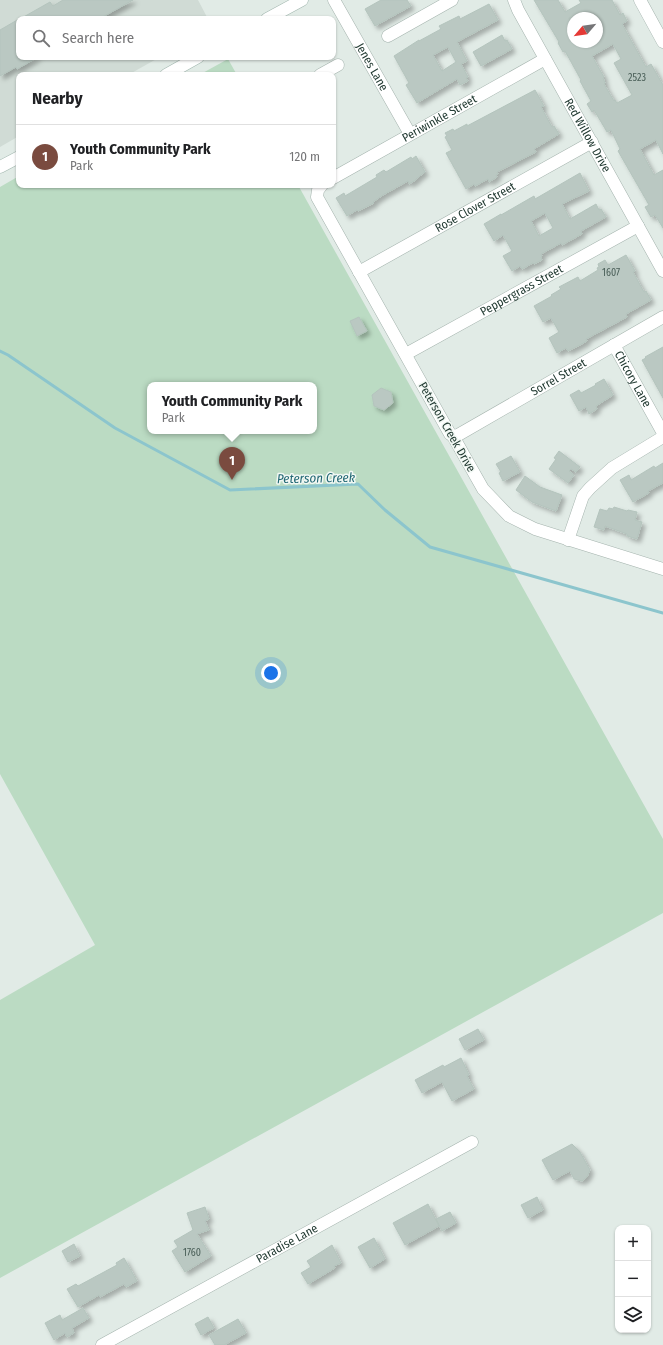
<!DOCTYPE html>
<html lang="en">
<head>
<meta charset="utf-8">
<style>
  :root { --surface:#fff; --page:#f6f6f6; --text:#202124; --muted:#757577; --line:#e0e0e0; --accent:#7a4b3f }
  body { margin:0; font-family:"Fira Sans Condensed",sans-serif; background:var(--page); color:var(--text) }
  .controls { position:absolute; right:12px; bottom:12px; display:grid; overflow:hidden; border-radius:8px; box-shadow:0 1px 3px #0004 }
  .controls button { width:36px; height:36px; display:grid; place-items:center; padding:0; border:0; border-bottom:1px solid var(--line); background:var(--surface); color:var(--text); font:20px sans-serif }
  .compass { position:absolute; left:567px; top:12px; width:36px; height:36px; border-radius:50%; background:var(--surface); box-shadow:0 1px 3px #0004; rotate:241deg }
  .you { position:absolute; left:271px; top:673px; width:14px; height:14px; margin:-10px; border:3px solid #fff; border-radius:50%; background:#1a73e8; box-shadow:0 0 0 6px #1a73e833 }
  .badge { display:grid; place-items:center; width:26px; height:26px; border-radius:50%; background:var(--accent); color:#fff; font-size:13px; font-weight:700 }
  .pin { position:absolute; translate:-50% -33px; filter:drop-shadow(0 1px 2px #0008) }
  .pin::after { content:''; position:absolute; top:21px; width:14px; height:12px; background:inherit; clip-path:polygon(0 0,100% 0,50% 100%) }
  .popup { position:absolute; left:147px; top:382px; width:170px; height:52px; box-sizing:border-box; display:grid; place-content:center; border-radius:8px; background:var(--surface); filter:drop-shadow(0 1px 3px #0005); font-size:13px; white-space:nowrap; color:var(--muted) }
  .popup b { font-size:15px; color:var(--text) }
  .popup::after { content:''; position:absolute; left:50%; top:100%; margin-left:-8px; border:8px solid transparent; border-top-color:var(--surface) }
  .list { margin:0; padding:0; list-style:none }
  h2 { display:flex; justify-content:space-between; align-items:center; height:52px; margin:0; padding:0 16px; font-size:17px }
  h2 small { font-size:13px; font-weight:400; color:var(--muted) }
  .list li { display:grid; grid-template-columns:26px 1fr auto; gap:12px; align-items:center; box-sizing:border-box; height:64px; padding:0 16px; border-top:1px solid var(--line) }
  .list b { display:block; font-size:15px; white-space:nowrap }
  .list p { margin:0; font-size:13px; white-space:nowrap; color:var(--muted) }
  .list em { font-size:13px; font-style:normal; color:var(--muted) }
  .icon { flex:none; width:22px; height:22px; fill:none; stroke:currentColor; stroke-width:2; stroke-linecap:round; stroke-linejoin:round }
  .map { position:relative; flex:none; width:663px; height:1345px; overflow:hidden }
  .search { position:absolute; background:var(--surface); box-shadow:0 1px 3px #0004; left:16px; top:16px; width:320px; height:44px; display:flex; align-items:center; gap:10px; box-sizing:border-box; padding:0 14px; border-radius:8px; color:var(--muted); font-size:15px }
  .panel { position:absolute; background:var(--surface); box-shadow:0 1px 3px #0004; left:16px; top:72px; width:320px; height:116px; border-radius:8px }
  .map>svg:first-child { display:block }
</style>
</head>
<body>
<div class="map">
<svg width="663" height="1345" viewBox="0 0 663 1345">
  <defs>
    <filter id="shadow"><feDropShadow dx="3.5" dy="3.5" stdDeviation="2" flood-color="#0004"/></filter>
  </defs>
  <rect width="100%" height="100%" fill="#e1ebe6"/>
  <!-- built -->
  <path fill="#d0dbd5" d="M0 0H198L208 19H19V57H160L128 75H19V136L0 147Z"/>
  <!-- green -->
  <g fill="#bbdbc3" fill-rule="evenodd">
    <path d="M228 59 237 75H199Z"/>
    <path d="M19 176V185H298L663 839V913L0 1278V1000L95 945 0 774V187ZM150 385H314V431H150Z"/>
  </g>
  <g fill="none" stroke-linecap="round" stroke-linejoin="round">
    <!-- stream -->
    <path stroke="#8cc5cd" stroke-width="3" d="M0 351 8 355 115 428 230 490 358 484 385 510 430 547 663 613"/>
  </g>
  <!-- building -->
  <g fill="#bac8c2" stroke="#b4c4bd" fill-rule="evenodd" filter="url(#shadow)">
    <path d="M63 0H133L99 19H20L50 2 53 6Z"/>
    <path d="M381 0H407L411 6 375 26 365 9Z"/>
    <path d="M534 0H558L565 12 581 3 579 0H612L620 15 623 13 627 21 622 24 646 67 651 64 663 85V154L656 140 640 149 654 175 663 170V228L655 215 651 217 645 207 649 205 618 151 620 149 611 130 607 132 594 110 592 112 587 104 591 101 580 81 581 80 565 51 563 52 558 43 559 42ZM569 18H597V42H573V25ZM613 44 621 59 614 63 632 95 617 103 615 100 614 101 604 84 605 83 603 78 604 77 592 56Z"/>
    <path d="M489 4 498 20 457 42 467 61 461 64 468 77 466 78 468 81 460 85 457 79 417 103 406 85 409 83 394 56 419 40V41L441 29 439 26 459 16 460 19ZM448 47 456 62 442 71 433 55Z"/>
    <path d="M19 19V57H38L17 69 16 67 0 76V30Z"/>
    <path d="M502 35 505 41 507 40 512 49 481 66 473 52Z"/>
    <path d="M535 90 544 106 541 107 552 127 554 126 559 134 534 149 536 152 497 172 498 174 496 175 497 177 489 182 488 179 475 186 474 184 466 189 446 153 452 150 445 137 447 136 445 133 453 129 454 131 467 124V126Z"/>
    <path d="M416 156 425 172 416 179V180L409 184 408 181 383 195 373 202 374 203 358 211 357 210 347 216 336 198 344 193 345 196 377 177 376 175 384 170 386 172 411 157 412 159Z"/>
    <path d="M580 173 589 191 562 204 570 219 596 204 599 210 601 209 606 217 581 231 582 234 562 245 561 243 541 254 542 256 541 257 542 260 534 264 533 263 522 269 520 266 512 271 503 256 512 251 503 235 494 241 484 224 501 214V215L534 196 535 199ZM545 213 553 228 539 236 531 221Z"/>
    <path d="M626 255 635 271 633 272 644 292 646 291 651 300 626 314 627 317 586 339 587 341 580 345 568 351 566 348 557 353 549 338 559 332 551 318 543 322 534 306 552 296 551 295 561 289 559 287 578 277 580 281 598 270 597 268 599 267 598 264 605 260 608 265Z"/>
    <path d="M359 317 367 331 357 336 350 321Z"/>
    <path d="M663 347V398L642 360 646 358 645 357Z"/>
    <path d="M604 379 613 395 596 406 597 409 589 414 586 407 579 411 570 395 579 390 581 393 596 385 595 384Z"/>
    <path d="M381 388 391 392 393 403 384 410 374 406 372 395Z"/>
    <path d="M559 451 580 467 576 472 571 469 569 471 574 475 568 483 549 469 556 459 554 458Z"/>
    <path d="M511 456 520 472 503 481 499 473 501 472 496 464Z"/>
    <path d="M663 463V483L648 491 649 493 633 502 620 480 629 475 631 480 654 466 655 468Z"/>
    <path d="M525 476 540 487 562 495 556 511 532 502 516 490Z"/>
    <path d="M614 507 627 511 628 510 637 512 635 520 642 522 637 539 627 536V534L605 526 604 530 594 527 600 509 607 511 609 508 613 509Z"/>
    <path d="M478 1029 484 1040 465 1050 459 1039Z"/>
    <path d="M461 1058 469 1075 467 1076 474 1089 452 1101 442 1082 422 1093 415 1080 443 1065 444 1067Z"/>
    <path d="M572 1144 580 1152 590 1170 587 1177 582 1181 574 1179 570 1171 553 1180 542 1160Z"/>
    <path d="M537 1197 543 1210 528 1218 521 1205Z"/>
    <path d="M428 1204 439 1226 405 1245 393 1223Z"/>
    <path d="M205 1207 209 1219 205 1221 209 1230 197 1234 211 1256 185 1272 172 1251 178 1247 174 1241 193 1230 187 1213Z"/>
    <path d="M450 1212 456 1223 442 1231 436 1219Z"/>
    <path d="M374 1238 385 1259 370 1268 358 1247Z"/>
    <path d="M74 1244 80 1256 68 1262 62 1251Z"/>
    <path d="M332 1245 341 1263 334 1266 335 1268 308 1284 301 1273 311 1267 307 1261Z"/>
    <path d="M124 1258 137 1281 126 1287 124 1284 100 1297 99 1295 78 1307 67 1289 76 1284 78 1286 117 1265 116 1263Z"/>
    <path d="M83 1308 89 1318 72 1328 74 1333 67 1337 65 1333 54 1340 45 1323 60 1315 62 1320Z"/>
    <path d="M208 1317 214 1328 201 1335 195 1324Z"/>
    <path d="M238 1319 246 1333 224 1345H215L209 1335Z"/>
  </g>
  <g fill="none" stroke-linecap="round" stroke-linejoin="round">
    <defs>
      <g id="street">
        <path id="s1" d="M334 0 410 134"/>
        <path id="s2" d="M514 0 518 10 663 271"/>
        <path d="M640 0 663 42"/>
        <path d="M388 36 452 0"/>
        <path d="M320 75 338 65"/>
        <path id="s3" d="M333 178 545 59"/>
        <path d="M322 185 318 190 317 197 450 434 453 436 483 489 509 516 535 529 663 569"/>
        <path id="s4" d="M359 272 592 142"/>
        <path id="s5" d="M614 345 663 433"/>
        <path id="s6" d="M406 354 638 226"/>
        <path id="s7" d="M453 436 458 435 663 317"/>
        <path d="M568 540 583 496 590 488 612 468 663 437"/>
        <path id="s8" d="M102 1345 472 1142"/>
      </g>
      <g id="secondary">
        <path d="M267 19 302 0"/>
        <path d="M166 75 198 57"/>
        <path d="M0 167 19 157"/>
      </g>
    </defs>
    <!-- street casing -->
    <use href="#street" stroke="#a4b3ad" stroke-width="13"/>
    <!-- secondary casing -->
    <use href="#secondary" stroke="#a1b6ae" stroke-width="13"/>
    <!-- street -->
    <use href="#street" stroke="#fff" stroke-width="12"/>
    <!-- secondary -->
    <use href="#secondary" stroke="#fff" stroke-width="12"/>
  </g>
  <g text-anchor="middle" dominant-baseline="central" stroke-width="3" stroke-linejoin="round" paint-order="stroke">
    <!-- number labels -->
    <g font-size="10" fill="#495e57">
      <text x="637" y="78">2523</text>
      <text x="611" y="273">1607</text>
      <text x="192" y="1253">1760</text>
    </g>
    <!-- street labels -->
    <g font-size="12" fill="#233b33" stroke="#f2f8f4">
      <text stroke="none"><textPath href="#s1" startOffset="77">Jenes Lane</textPath></text>
      <text stroke="none"><textPath href="#s3" startOffset="122">Periwinkle Street</textPath></text>
      <text stroke="none"><textPath href="#s2" startOffset="154">Red Willow Drive</textPath></text>
      <text stroke="none"><textPath href="#s4" startOffset="133">Rose Clover Street</textPath></text>
      <text stroke="none"><textPath href="#s6" startOffset="132">Peppergrass Street</textPath></text>
      <text stroke="none"><textPath href="#s7" startOffset="121">Sorrel Street</textPath></text>
      <text stroke="none"><textPath href="#s5" startOffset="39">Chicory Lane</textPath></text>
      <text transform="translate(447 427) rotate(60)">Peterson Creek Drive</text>
      <text stroke="none"><textPath href="#s8" startOffset="211">Paradise Lane</textPath></text>
    </g>
    <!-- water labels -->
    <g font-size="13" font-style="italic" fill="#216773" stroke="#f2f8f4">
      <text transform="translate(316 478) rotate(-1)">Peterson Creek</text>
    </g>
  </g>
</svg>
<div class="controls">
<button>+</button>
<button>−</button>
<button><svg class="icon" aria-label="layers" viewBox="0 0 24 24"><path d="M12 4l9 5-9 5-9-5zM3 14l9 5 9-5"/></svg></button>
</div>
<svg class="compass" viewBox="-18 -18 36 36"><path d="M0-13l5 13h-10z" fill="#e53935"/><path d="M0 13l5-13h-10z" fill="#757577"/></svg>
<div class="you"></div>
<div class="pin badge" style="left:232px;top:480px">1</div>
<div class="popup"><b>Youth Community Park</b>Park</div>
<div class="search"><svg class="icon" aria-label="search" viewBox="0 0 24 24"><circle cx="10" cy="10" r="6"/><path d="M15 15l6 6"/></svg>Search here</div>
<section class="panel">
<h2>Nearby<small></small></h2>
<ul class="list">
<li><span class="badge">1</span><div><b>Youth Community Park</b><p>Park</p></div><em>120 m</em></li>
</ul>
</section>
</div>
</body>
</html>
